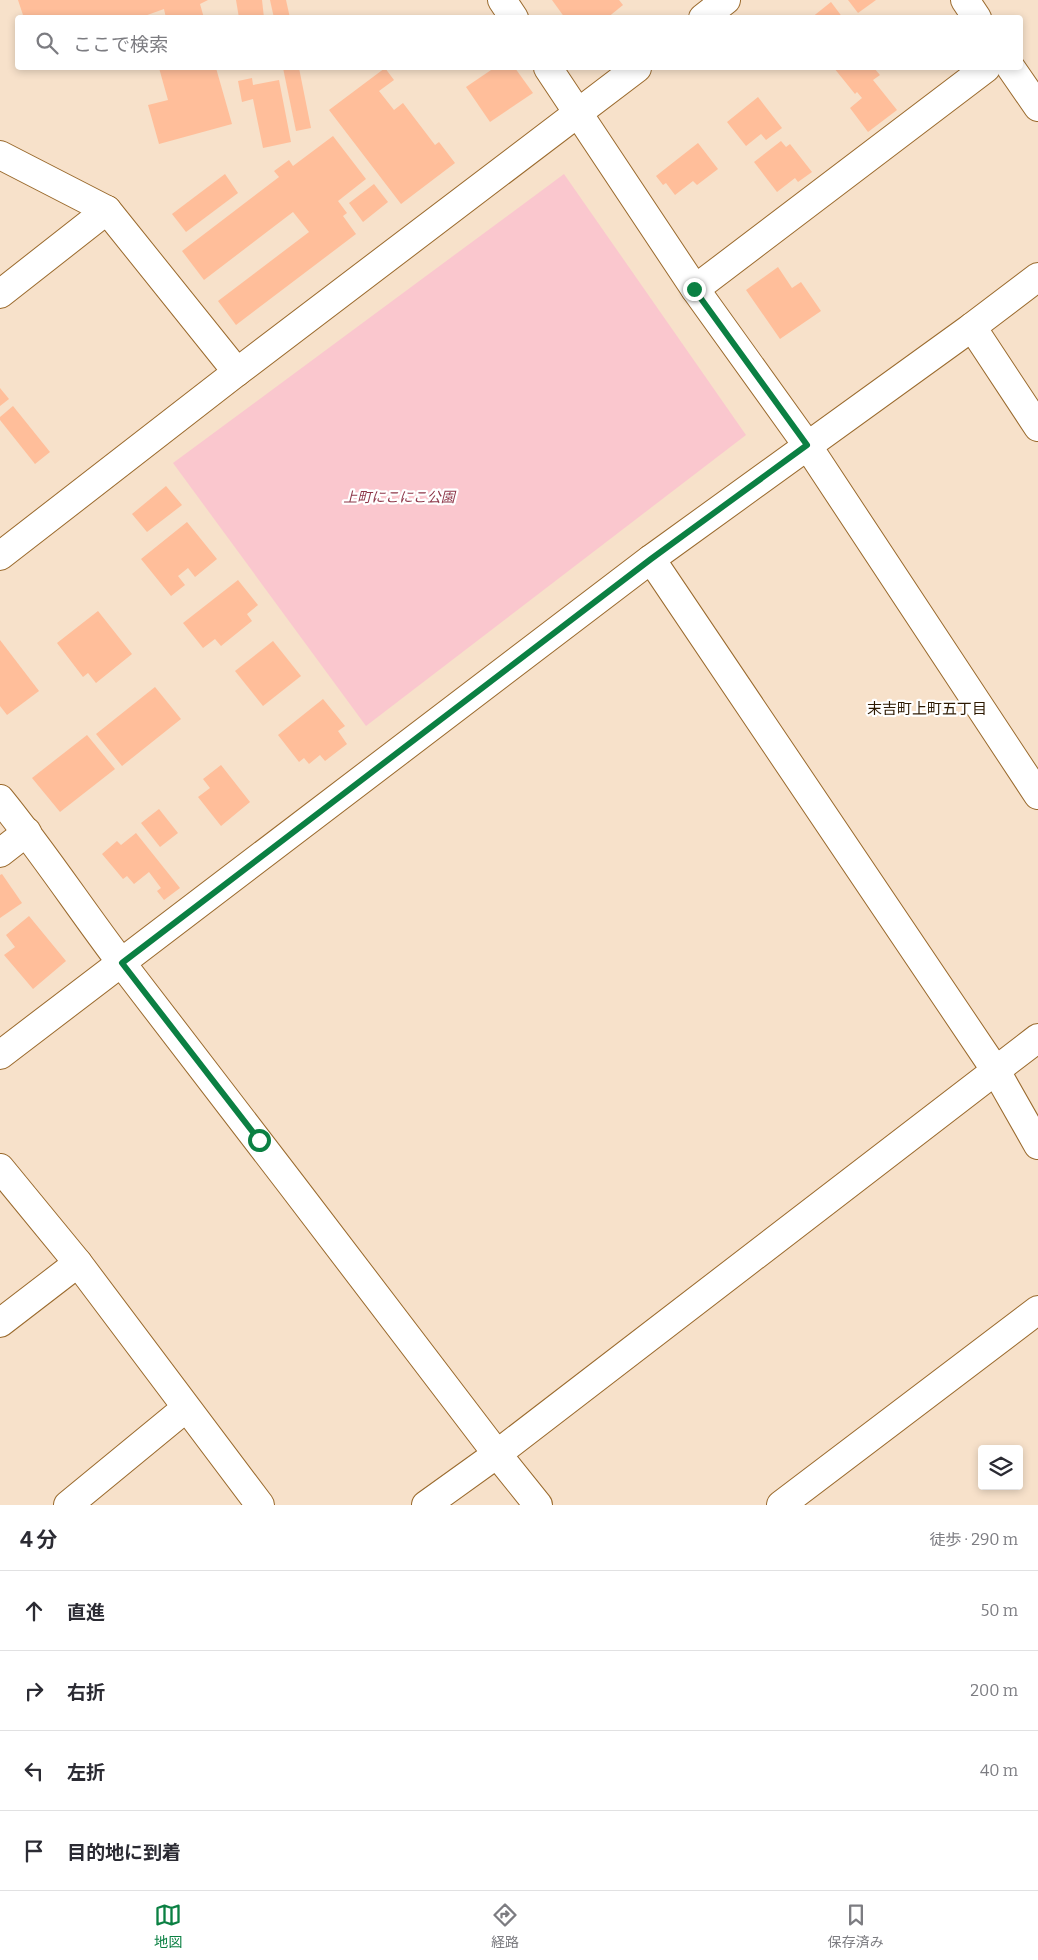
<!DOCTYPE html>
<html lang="ja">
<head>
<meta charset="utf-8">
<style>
  :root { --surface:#fff; --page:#f7f7f7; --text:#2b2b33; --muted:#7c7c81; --line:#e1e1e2; --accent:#0b8043 }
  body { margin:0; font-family:Bitter,"Noto Sans JP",serif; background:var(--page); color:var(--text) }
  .controls { position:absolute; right:15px; bottom:15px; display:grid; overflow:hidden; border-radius:5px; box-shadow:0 2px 8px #0003 }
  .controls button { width:45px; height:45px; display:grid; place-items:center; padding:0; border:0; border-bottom:1px solid var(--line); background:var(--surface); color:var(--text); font:25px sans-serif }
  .stop { position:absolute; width:15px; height:15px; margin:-11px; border:4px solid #0b8043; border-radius:50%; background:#fff }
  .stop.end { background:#0b8043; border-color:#fff; box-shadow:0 1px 5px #0008 }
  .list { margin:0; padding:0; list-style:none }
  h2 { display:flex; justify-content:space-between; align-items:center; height:65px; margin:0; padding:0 20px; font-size:21px }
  h2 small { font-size:16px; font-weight:400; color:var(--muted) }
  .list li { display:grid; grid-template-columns:32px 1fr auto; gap:15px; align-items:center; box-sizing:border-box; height:80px; padding:0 20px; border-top:1px solid var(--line) }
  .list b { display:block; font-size:19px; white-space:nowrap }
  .list em { font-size:16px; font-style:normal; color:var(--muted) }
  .icon { flex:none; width:28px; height:28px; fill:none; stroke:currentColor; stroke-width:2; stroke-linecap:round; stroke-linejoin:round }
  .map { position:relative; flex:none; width:1038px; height:1505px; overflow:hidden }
  .search { position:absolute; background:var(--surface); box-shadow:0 2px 8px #0003; left:15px; right:15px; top:15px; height:55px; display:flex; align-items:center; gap:12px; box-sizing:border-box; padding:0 18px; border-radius:5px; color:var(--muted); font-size:19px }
  .sheet { height:385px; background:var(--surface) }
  nav { display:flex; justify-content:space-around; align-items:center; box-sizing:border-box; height:70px; border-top:1px solid var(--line); background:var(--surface); font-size:14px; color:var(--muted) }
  nav a { display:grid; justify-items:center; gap:2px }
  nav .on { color:var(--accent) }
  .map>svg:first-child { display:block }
</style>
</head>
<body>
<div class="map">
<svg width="1038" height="1505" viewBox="0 0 1038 1505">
  <rect width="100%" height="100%" fill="#f7e1ca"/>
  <!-- green -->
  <path fill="#fac7ce" d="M564 174 746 435 366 726 173 463Z"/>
  <!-- building -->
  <g fill="#ffbe9a">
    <path d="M18 0H208L200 4 204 18H166L164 9 139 18H24Z"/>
    <path d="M236 0H262L264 18H239Z"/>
    <path d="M270 0H286L290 18H274Z"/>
    <path d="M552 0H619L623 5 607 18H565Z"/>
    <path d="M848 0H876L858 13Z"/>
    <path d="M831 2 843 18H811Z"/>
    <path d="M159 68H216L232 124 159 144 148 105 168 100Z"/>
    <path d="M283 68H299L311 128 296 131Z"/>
    <path d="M385 68 394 80 379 91 394 110 403 103 435 145 439 142 455 163 401 204 329 110Z"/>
    <path d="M494 68H515L533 93 490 122 466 87Z"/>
    <path d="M834 68H874L880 75 873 80 897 110 868 132 850 108 862 98 857 92 855 94Z"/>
    <path d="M252 78 253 85 279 80 291 142 263 148 253 99 242 102 238 81Z"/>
    <path d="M758 97 782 128 766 140 761 134 746 146 727 122Z"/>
    <path d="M333 136 366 179 338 201 347 213 343 216 356 234 236 325 218 301 309 232 293 212 204 280 182 251 279 177 274 171 289 160 293 166Z"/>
    <path d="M781 141 786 147 790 144 812 172 798 182 795 178 777 192 754 162Z"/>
    <path d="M698 143 718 169 697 185 693 181 675 195 666 183 663 185 656 176Z"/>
    <path d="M225 174 238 193 186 232 172 214Z"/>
    <path d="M374 184 388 202 363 222 349 203Z"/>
    <path d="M778 267 792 288 801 282 821 311 780 339 746 290Z"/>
    <path d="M0 388 9 399 0 406Z"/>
    <path d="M13 406 50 452 35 464 0 420V417Z"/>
    <path d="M166 486 182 505 147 532 132 514Z"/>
    <path d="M187 522 217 559 195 577 188 568 178 576 185 585 171 596 141 559Z"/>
    <path d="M238 580 258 605 247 614 252 621 221 646 215 639 203 648 183 623Z"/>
    <path d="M98 611 132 654 96 683 88 673 83 677 57 643Z"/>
    <path d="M0 640 39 691 7 715 0 706Z"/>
    <path d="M273 641 301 676 263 706 235 671Z"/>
    <path d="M155 687 181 719 122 766 96 734Z"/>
    <path d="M323 699 345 726 338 731 347 744 325 761 320 755 309 764 304 758 299 762 278 735Z"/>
    <path d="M87 735 115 769 60 812 32 778Z"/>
    <path d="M221 765 250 802 221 826 198 797 210 788 203 779Z"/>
    <path d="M159 809 178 833 160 847 141 823Z"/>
    <path d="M136 833 180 888 164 900 157 891 161 888 149 872 134 884 127 876 123 879 102 854 117 841 121 845Z"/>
    <path d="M2 874 22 903 0 918V875Z"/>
    <path d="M29 916 66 961 33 989 4 955 15 947 6 935Z"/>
  </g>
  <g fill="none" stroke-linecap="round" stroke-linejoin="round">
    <defs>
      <g id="minor">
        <path d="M502 0 514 18"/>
        <path d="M965 0 977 18"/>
        <path d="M703 18 726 0"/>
        <path d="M548 68 695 289 807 445 1038 795"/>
        <path d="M1011 68 1038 107"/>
        <path d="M0 155 107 210 237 372"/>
        <path d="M695 289 986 68"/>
        <path d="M0 294 107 210"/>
        <path d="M972 327 1038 427"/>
        <path d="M0 556 237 372 637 68"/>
        <path d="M651 559 996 1071 1038 1145"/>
        <path d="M0 799C44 853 81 910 123 965 248 1128 373 1290 497 1454L538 1505"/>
        <path d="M0 853 27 832"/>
        <path d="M0 1055 651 559 972 327 1038 277"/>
        <path d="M0 1168 78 1263 260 1505"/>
        <path d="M0 1323 78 1263"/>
        <path d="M68 1505 186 1408"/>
        <path d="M426 1505 497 1454 1038 1038"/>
        <path d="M781 1505 1038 1310"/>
      </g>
    </defs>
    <!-- minor casing -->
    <use href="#minor" stroke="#9a6a2d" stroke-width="30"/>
    <!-- minor -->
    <use href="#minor" stroke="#fff" stroke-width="28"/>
  </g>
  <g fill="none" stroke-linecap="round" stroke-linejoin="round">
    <!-- route -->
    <path stroke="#0b8043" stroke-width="6" d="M259 1140 122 963 651 559 807 445 694 289"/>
  </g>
  <g text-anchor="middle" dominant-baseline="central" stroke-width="4.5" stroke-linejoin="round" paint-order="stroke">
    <!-- park labels -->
    <g font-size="14" font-style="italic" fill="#8d3648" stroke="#fff">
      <text x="399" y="497">上町にこにこ公園</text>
    </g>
    <!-- neighbourhood labels -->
    <g font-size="15" fill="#2d1901" stroke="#fff">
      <text x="927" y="709">末吉町上町五丁目</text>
    </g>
  </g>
</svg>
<div class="controls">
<button><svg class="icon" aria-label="layers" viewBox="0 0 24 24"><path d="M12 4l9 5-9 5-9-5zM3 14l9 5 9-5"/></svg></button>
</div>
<div class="stop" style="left:259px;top:1140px"></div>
<div class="stop end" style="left:694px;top:289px"></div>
<div class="search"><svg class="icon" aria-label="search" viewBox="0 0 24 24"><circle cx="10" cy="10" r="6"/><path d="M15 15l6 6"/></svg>ここで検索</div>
</div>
<section class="sheet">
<h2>4 分<small>徒歩 · 290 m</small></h2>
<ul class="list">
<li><svg class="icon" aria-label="ahead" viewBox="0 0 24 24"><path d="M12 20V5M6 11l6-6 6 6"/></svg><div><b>直進</b></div><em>50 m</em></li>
<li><svg class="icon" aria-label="right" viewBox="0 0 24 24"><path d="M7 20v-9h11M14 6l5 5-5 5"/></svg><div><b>右折</b></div><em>200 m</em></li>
<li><svg class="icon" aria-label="left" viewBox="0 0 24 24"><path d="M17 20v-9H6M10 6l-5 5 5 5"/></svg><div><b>左折</b></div><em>40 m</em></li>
<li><svg class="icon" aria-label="arrive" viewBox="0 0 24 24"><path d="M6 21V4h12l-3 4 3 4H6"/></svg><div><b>目的地に到着</b></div></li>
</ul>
</section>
<nav>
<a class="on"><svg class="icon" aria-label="map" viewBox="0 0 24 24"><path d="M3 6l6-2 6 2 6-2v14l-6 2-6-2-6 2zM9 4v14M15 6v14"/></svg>地図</a>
<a><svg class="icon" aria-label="directions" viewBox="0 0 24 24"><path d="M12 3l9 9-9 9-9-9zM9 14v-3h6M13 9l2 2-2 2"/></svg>経路</a>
<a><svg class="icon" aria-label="saved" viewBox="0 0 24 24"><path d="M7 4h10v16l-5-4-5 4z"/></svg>保存済み</a>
</nav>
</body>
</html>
